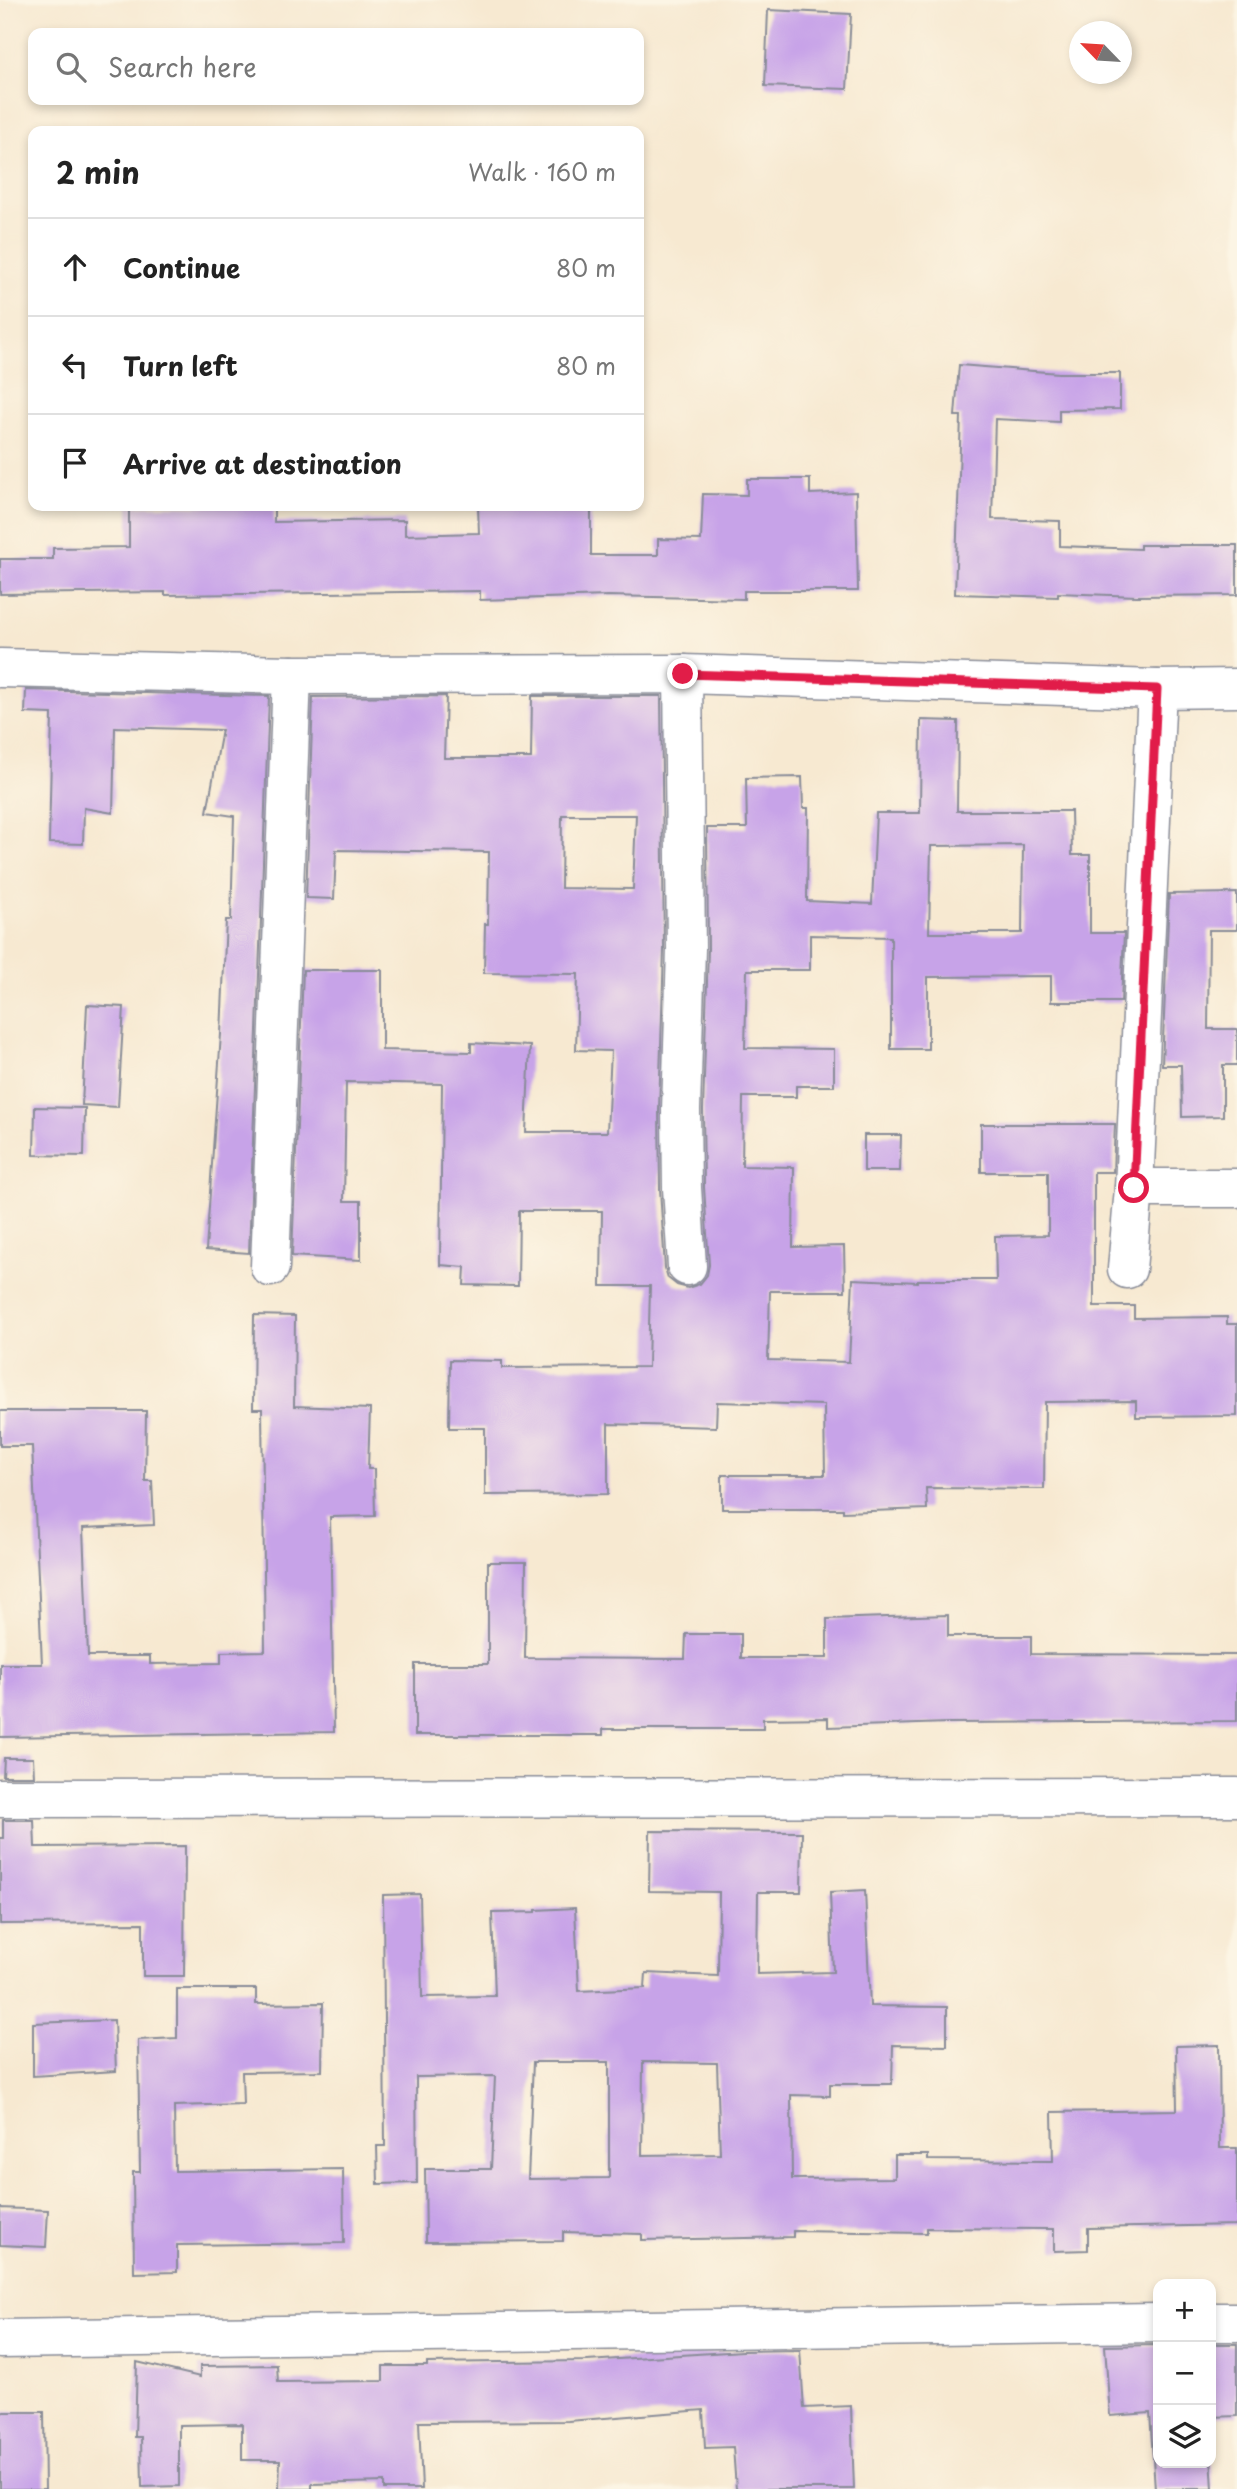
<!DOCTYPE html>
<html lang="en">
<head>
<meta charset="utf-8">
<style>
  :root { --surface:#fff; --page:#f6f6f6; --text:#222; --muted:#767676; --line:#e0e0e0 }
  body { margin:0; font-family:"Playpen Sans",sans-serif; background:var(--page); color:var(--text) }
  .controls { position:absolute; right:21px; bottom:21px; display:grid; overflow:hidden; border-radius:14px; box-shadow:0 4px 10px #0003 }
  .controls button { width:63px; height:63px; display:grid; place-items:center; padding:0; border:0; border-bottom:2px solid var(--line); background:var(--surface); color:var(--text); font:35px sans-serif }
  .compass { position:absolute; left:1069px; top:21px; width:63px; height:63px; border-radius:50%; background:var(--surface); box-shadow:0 4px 10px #0003; rotate:295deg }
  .stop { position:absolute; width:21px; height:21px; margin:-16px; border:5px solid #e11d48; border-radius:50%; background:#fff }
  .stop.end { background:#e11d48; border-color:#fff; box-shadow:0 2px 7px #0008 }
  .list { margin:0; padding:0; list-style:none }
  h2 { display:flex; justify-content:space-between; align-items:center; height:91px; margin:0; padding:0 28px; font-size:30px }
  h2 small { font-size:23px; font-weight:400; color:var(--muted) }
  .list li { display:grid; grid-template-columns:46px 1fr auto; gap:21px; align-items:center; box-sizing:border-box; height:98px; padding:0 28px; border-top:2px solid var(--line) }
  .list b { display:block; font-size:26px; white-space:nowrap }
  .list em { font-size:23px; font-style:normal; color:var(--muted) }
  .icon { flex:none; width:38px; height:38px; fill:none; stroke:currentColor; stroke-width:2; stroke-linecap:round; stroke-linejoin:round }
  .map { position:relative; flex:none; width:1237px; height:2489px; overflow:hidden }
  .search { position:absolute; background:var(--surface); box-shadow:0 4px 10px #0003; left:28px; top:28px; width:616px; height:77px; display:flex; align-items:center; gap:18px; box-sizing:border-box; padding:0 24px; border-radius:14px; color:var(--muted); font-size:26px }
  .panel { position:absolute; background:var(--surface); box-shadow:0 4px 10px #0003; left:28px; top:126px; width:616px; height:385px; border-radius:14px }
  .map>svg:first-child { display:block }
</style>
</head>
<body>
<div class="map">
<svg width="1237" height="2489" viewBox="0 0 1237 2489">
  <rect width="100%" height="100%" fill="#fcf5e5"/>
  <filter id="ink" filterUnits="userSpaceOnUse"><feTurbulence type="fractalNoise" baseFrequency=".0143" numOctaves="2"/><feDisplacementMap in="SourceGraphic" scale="14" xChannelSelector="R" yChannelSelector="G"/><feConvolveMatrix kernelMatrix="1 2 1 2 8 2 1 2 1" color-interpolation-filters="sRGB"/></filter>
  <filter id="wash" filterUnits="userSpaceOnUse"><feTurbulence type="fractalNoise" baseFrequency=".00686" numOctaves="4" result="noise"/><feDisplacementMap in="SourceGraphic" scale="28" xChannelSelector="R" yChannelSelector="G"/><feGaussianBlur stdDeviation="1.57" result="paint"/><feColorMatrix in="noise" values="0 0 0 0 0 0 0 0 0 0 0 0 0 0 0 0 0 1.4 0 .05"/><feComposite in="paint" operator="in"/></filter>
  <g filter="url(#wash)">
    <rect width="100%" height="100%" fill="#f7e9d1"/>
    <g id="blocks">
      <!-- building -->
      <g fill="#c7a3e8" fill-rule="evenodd">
        <path d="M768 10 851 14 847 89 765 86Z"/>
        <path d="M959 365 1059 373H1120V409L1059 410V422L995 419 992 519 1060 521V546L1140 549V545H1237V595L1137 596 1058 593V597L955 594 961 416H955Z"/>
        <path d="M747 479H810V494L856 492 858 591H744V599L608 596 480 600V591L165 595V592L0 594V559H53V548L129 547V506H274V522L405 520V535L479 533 478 506H591V555H658V539L701 540 703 494 747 495Z"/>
        <path d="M26 690 269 696 249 1253 206 1250 221 1034 226 920H231L234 816 207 812 222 730 115 727 113 813 84 808 83 844 49 843 52 714 25 713Z"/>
        <path d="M446 696 444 758H531L532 696H661L664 949 659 1110 660 1189 665 1268 668 1278 677 1285 688 1288 700 1284 707 1275 709 1265 704 1187 703 1110 708 949 707 828H747L746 778 802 777 803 808H808L807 901 872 904 876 813H920L921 720 958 721 957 811H1071L1072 855H1090V933H1124L1121 1002H1051V976L928 977V1049H891V937L810 935V970H747L745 1048 834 1049V1086H796V1097H743L742 1166 794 1167 793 1247 844 1246 845 1291H770L768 1360 849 1362 853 1279 918 1282V1280H996L995 1236 1048 1235V1172H981V1124H1115L1113 1172H1094V1306H1134V1318L1227 1317V1324H1237V1416L1136 1417V1401L1045 1402 1044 1489 926 1488 927 1509 843 1512V1509H722V1475H825L824 1405 717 1402 716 1427 608 1424V1494L485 1495V1428H449L450 1360 502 1361V1368L648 1367 650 1286H601L602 1211H519L518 1286 464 1285 465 1267 440 1265 442 1084 346 1082 344 1201H361V1260L292 1256 303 970H382V1050L471 1052V1043L530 1046 526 1132H607L611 1051 576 1050 578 974 484 973 485 924H488L489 852 336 850 334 899 306 898 313 697ZM562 815H636L633 889 561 888ZM1023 845 1022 933H929L931 846Z"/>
        <path d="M1237 893V930H1209L1208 1029H1237V1065H1223V1116L1182 1117 1181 1065H1162L1169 894Z"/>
        <path d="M87 1005 124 1007 118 1107 82 1105Z"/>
        <path d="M35 1107 85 1108 84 1156 34 1155Z"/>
        <path d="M864 1135H901L900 1171H864Z"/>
        <path d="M254 1315 295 1316 294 1406 370 1409 368 1469H374L375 1516 330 1517 334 1732 0 1737V1664H42L32 1446H0V1411H146L145 1481H152L154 1525 83 1528 88 1656H150V1664L221 1663V1652L265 1651 262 1409H253Z"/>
        <path d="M488 1562H526L525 1658 685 1659 686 1634H741V1658H827V1619L948 1615V1636H1031V1654L1237 1655V1721L948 1723 828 1727V1718L763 1719V1729H603V1735H415V1664H488Z"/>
        <path d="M4 1758H33L34 1776H3Z"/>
        <path d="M3 1820H34L35 1847 185 1846 184 1976H143V1923L0 1924V1838H3Z"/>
        <path d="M650 1831 802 1832 801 1892H758L757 1974 833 1972 830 1892 865 1890 870 2006 947 2007V2046L893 2045 892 2084H830V2096L791 2095 792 2179 895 2178V2155H928V2160L1053 2161 1052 2112 1177 2110 1176 2046 1219 2045 1220 2148H1237V2225L1088 2228V2250L1054 2251V2229L927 2228V2233L793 2231V2237L642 2240V2234L563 2232V2241L426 2242 425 2169H491L495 2076 416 2077 417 2183 378 2184 377 2146H385L383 1895 420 1894 422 1997 495 1996 492 1913 536 1912V1910L575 1908 579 1991 645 1988 646 1973 718 1976 719 1892 649 1891ZM533 2062H609V2178L528 2179ZM643 2062 717 2063 720 2154 642 2155Z"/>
        <path d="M177 1989H256V2004L323 2003 322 2071 242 2072 243 2104 174 2106 175 2171 343 2169 344 2243 177 2245V2272L134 2273 133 2172H140L138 2040 177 2038Z"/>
        <path d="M114 2020 116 2071 33 2076V2023Z"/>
        <path d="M0 2208 48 2210 46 2247 0 2245Z"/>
        <path d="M1211 2344H1237V2416L1211 2417Z"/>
        <path d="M1158 2345V2463H1211V2456L1213 2489H1155L1150 2413 1110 2416 1105 2346Z"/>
        <path d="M800 2350 804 2408 851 2406 854 2489H736L733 2447 705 2448 703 2410 568 2421 419 2422 422 2489H384V2482L312 2484V2489H279L280 2460H242V2424L179 2425V2486L142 2487 141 2437H135L137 2362 200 2377V2366L277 2365 278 2382 383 2381V2366H427V2363L587 2361 743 2351Z"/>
        <path d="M0 2412H44L45 2489H0Z"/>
      </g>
    </g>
  </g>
  <g filter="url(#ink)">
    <use href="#blocks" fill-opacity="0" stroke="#898c98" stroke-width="2"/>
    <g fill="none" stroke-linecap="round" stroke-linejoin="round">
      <defs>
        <g id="minor">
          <path d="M0 668 292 675 683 674 1157 689 1237 688"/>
          <path d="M683 674 686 949 681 1110 682 1188 687 1266"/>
          <path d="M1134 1188H1237"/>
          <path d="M270 1267 292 675"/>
          <path d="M1127 1269 1134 1188 1157 689"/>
          <path d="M0 1798 1237 1797"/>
          <path d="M1211 2322H1237"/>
          <path d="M0 2339 1158 2323"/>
        </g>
      </defs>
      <!-- minor casing -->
      <use href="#minor" stroke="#898c98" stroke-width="41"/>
      <!-- minor -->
      <use href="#minor" stroke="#fff" stroke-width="38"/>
    </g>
  </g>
  <g fill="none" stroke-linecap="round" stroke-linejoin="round" filter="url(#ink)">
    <!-- route -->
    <path stroke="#e11d48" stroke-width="9" d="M683 674 1157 689 1134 1188"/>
  </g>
</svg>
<div class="controls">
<button>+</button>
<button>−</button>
<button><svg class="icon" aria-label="layers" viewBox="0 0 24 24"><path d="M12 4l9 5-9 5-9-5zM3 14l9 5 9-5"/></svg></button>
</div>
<svg class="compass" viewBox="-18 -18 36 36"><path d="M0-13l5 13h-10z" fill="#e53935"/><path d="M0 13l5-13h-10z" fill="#767676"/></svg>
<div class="stop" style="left:1134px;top:1188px"></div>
<div class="stop end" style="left:683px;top:674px"></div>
<div class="search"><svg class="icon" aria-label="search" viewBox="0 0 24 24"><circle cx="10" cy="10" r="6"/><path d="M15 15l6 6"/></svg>Search here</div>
<section class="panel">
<h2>2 min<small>Walk · 160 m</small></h2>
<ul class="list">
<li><svg class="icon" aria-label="ahead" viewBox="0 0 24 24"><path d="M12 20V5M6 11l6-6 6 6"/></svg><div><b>Continue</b></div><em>80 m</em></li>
<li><svg class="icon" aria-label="left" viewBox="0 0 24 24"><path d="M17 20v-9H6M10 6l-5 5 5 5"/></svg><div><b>Turn left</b></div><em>80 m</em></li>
<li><svg class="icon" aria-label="arrive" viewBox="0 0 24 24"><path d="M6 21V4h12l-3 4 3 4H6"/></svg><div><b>Arrive at destination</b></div></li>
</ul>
</section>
</div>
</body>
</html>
